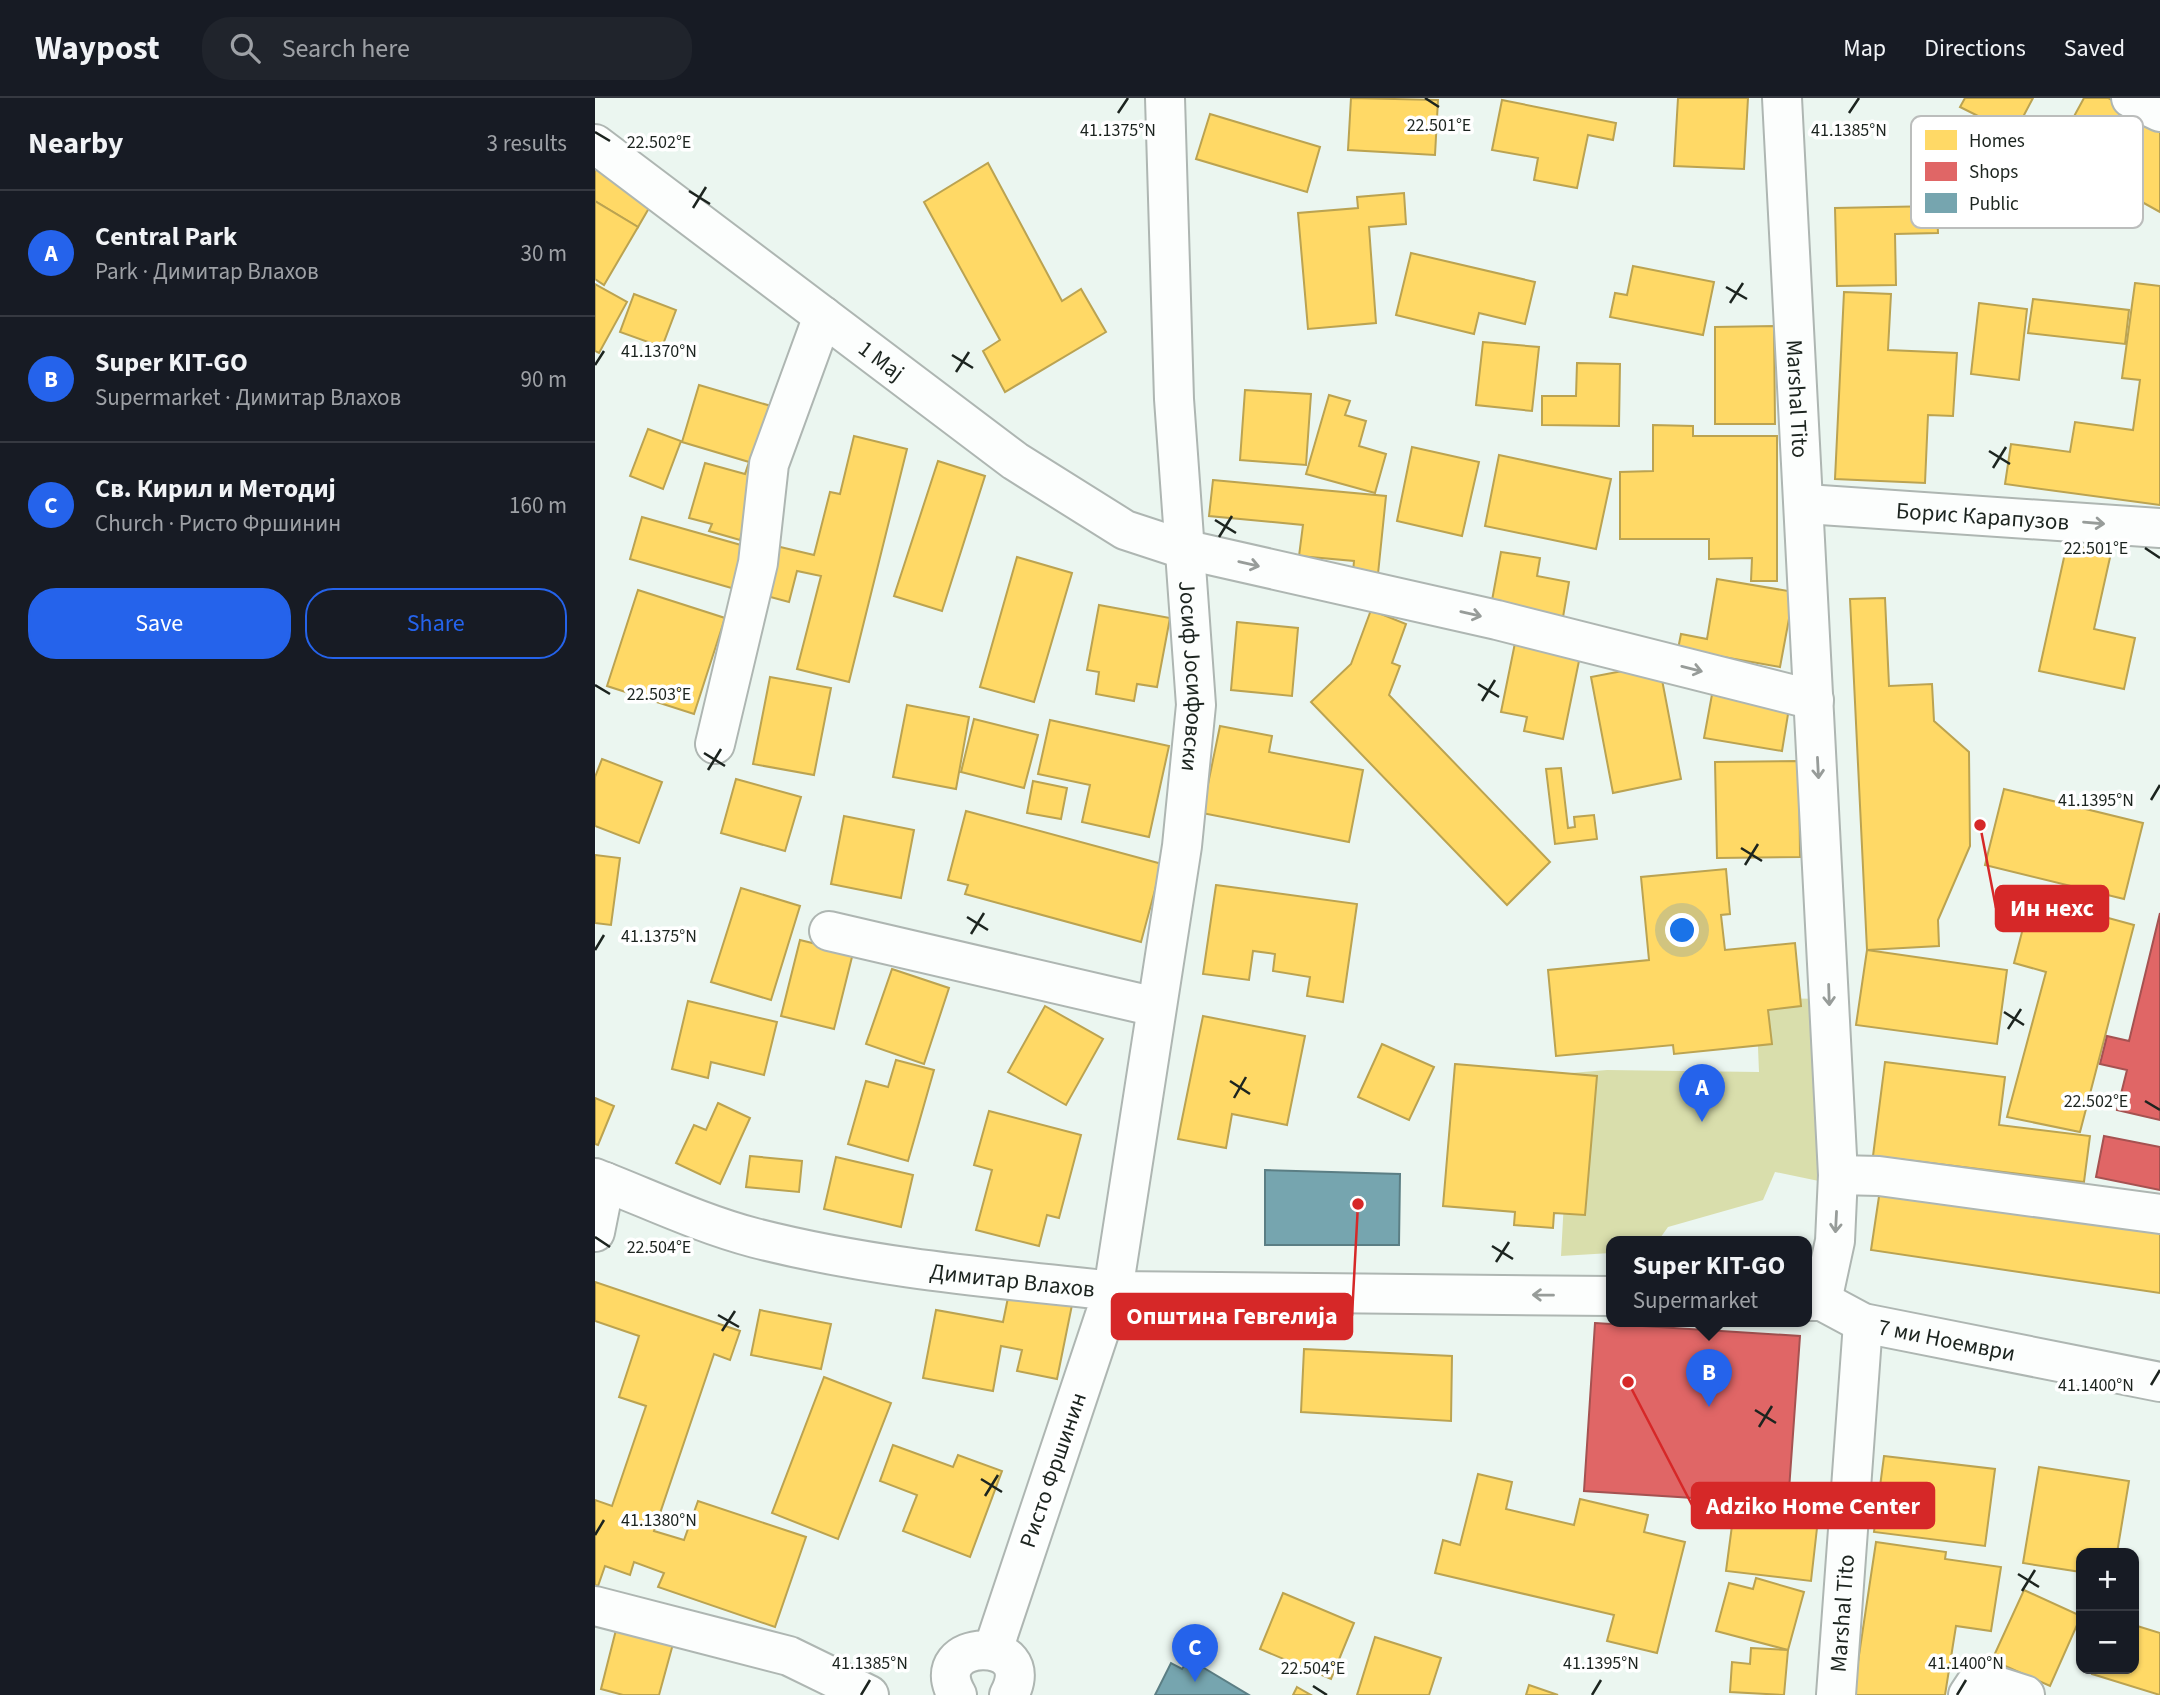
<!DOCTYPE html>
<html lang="en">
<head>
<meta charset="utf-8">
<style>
  :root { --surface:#171b24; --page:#20242c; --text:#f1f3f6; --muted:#9ea1a6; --line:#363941; --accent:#2563eb }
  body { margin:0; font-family:"Source Sans 3",sans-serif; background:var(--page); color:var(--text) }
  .controls { position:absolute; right:21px; bottom:21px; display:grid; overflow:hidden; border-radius:14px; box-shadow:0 2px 5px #0004 }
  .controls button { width:63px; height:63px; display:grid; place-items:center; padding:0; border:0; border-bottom:2px solid var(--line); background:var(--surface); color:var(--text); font:35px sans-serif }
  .you { position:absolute; left:1088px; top:833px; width:24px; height:24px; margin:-18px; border:5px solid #fff; border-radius:50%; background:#1a73e8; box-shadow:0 0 0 10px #1a73e833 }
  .badge { display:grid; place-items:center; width:46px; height:46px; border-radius:50%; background:var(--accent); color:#fff; font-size:23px; font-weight:700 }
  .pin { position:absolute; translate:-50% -58px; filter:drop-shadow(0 2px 4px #0008) }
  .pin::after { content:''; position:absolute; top:37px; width:24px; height:21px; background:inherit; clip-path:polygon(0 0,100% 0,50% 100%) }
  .popup { position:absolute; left:1011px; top:1138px; width:206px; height:91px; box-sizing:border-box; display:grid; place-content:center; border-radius:14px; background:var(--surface); filter:drop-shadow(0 2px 5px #0005); font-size:23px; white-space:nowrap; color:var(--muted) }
  .popup b { font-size:26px; color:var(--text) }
  .popup::after { content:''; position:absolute; left:50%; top:100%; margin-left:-14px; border:14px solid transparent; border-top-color:var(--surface) }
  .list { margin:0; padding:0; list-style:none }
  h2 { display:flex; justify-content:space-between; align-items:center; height:91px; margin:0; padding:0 28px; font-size:30px }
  h2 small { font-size:23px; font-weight:400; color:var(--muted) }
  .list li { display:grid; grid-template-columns:46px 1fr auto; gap:21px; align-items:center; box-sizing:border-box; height:126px; padding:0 28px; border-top:2px solid var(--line) }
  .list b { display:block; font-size:26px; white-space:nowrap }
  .list p { margin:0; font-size:23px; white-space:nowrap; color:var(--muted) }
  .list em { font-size:23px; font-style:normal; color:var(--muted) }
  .actions { display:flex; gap:14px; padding:21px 28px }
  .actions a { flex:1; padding:16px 0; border:2px solid var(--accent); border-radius:28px; text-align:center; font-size:24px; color:var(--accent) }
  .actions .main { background:var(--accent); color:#fff }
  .icon { flex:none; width:38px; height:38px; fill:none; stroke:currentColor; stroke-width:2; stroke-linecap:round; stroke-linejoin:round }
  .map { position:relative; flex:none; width:1565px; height:1597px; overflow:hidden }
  header { display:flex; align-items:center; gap:42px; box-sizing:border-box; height:98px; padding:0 35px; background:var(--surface); border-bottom:2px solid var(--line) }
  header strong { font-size:33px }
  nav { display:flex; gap:38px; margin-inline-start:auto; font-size:24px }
  .search { width:490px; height:63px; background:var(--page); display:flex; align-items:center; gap:18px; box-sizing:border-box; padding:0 24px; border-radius:28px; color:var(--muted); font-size:26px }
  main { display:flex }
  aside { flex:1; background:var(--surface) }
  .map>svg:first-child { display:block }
</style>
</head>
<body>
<header>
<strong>Waypost</strong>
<div class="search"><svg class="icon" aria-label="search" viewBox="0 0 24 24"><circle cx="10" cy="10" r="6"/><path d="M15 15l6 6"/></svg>Search here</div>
<nav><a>Map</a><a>Directions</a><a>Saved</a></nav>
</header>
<main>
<aside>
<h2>Nearby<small>3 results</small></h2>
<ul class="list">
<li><span class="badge">A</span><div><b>Central Park</b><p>Park · Димитар Влахов</p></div><em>30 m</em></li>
<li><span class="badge">B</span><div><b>Super KIT-GO</b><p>Supermarket · Димитар Влахов</p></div><em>90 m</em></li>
<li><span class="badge">C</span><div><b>Св. Кирил и Методиј</b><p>Church · Ристо Фршинин</p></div><em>160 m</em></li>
</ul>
<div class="actions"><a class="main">Save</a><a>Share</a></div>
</aside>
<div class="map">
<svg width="1565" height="1597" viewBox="0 0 1565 1597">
  <rect width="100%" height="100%" fill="#ebf6f0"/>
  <!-- green -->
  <path fill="#d9deac" d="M1161 900 1235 901 1243 1087 1180 1074 1168 1102 1073 1129 1063 1143H1016V1155L966 1158 976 975 1012 972 1164 974Z"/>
  <!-- homes -->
  <g fill="#ffd966" stroke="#bba351" stroke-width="2">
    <path d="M756 0 843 2 840 57 753 52Z"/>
    <path d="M1083 0H1153L1149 71 1079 68Z"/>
    <path d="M1370 0H1438L1419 36 1365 9Z"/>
    <path d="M1489 0H1513L1565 29V114L1459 55Z"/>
    <path d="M907 2 1021 25 1018 42 993 37 982 90 939 82 943 60 897 52Z"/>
    <path d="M615 16 725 49 712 94 601 61Z"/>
    <path d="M1401 32 1434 39 1423 87 1391 79Z"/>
    <path d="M0 48 61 98 43 129 0 103Z"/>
    <path d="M393 65 467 203 486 191 511 234 410 294 388 253 405 242 329 104Z"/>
    <path d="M809 95 811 126 774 129 781 225 713 231 703 115 763 110 762 99Z"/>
    <path d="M0 103 43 129 9 187 0 181Z"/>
    <path d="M1342 108 1343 135 1300 136 1301 187 1242 188 1240 110Z"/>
    <path d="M816 155 940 184 930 226 884 215 879 236 801 217Z"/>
    <path d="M1038 168 1119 184 1108 237 1015 219 1020 195 1032 197Z"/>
    <path d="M1540 185 1565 188V407L1410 386 1416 346 1475 354 1480 324 1538 332 1545 282 1527 280Z"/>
    <path d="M0 186 32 204 4 255 0 253Z"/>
    <path d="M1249 194 1296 196 1293 252 1362 255 1358 318 1333 317 1330 385 1240 381Z"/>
    <path d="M39 196 81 212 67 249 25 234Z"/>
    <path d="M1438 201 1534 212 1530 246 1433 235Z"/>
    <path d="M1384 205 1432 211 1424 282 1376 276Z"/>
    <path d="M1179 228 1180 326H1120V229Z"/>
    <path d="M888 244 944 249 937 313 881 307Z"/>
    <path d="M982 265 1025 266 1024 328 947 327V298H981Z"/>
    <path d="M104 287 183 310 145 442 114 433 117 426 94 420 110 365 150 376 154 364 87 344Z"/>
    <path d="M650 292 716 296 711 367 645 362Z"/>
    <path d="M734 297 755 303 750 317 771 323 764 348 791 356 780 395 711 376Z"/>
    <path d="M1058 327 1098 328V338H1182V483H1156L1157 460 1114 461V441H1025V374L1058 373Z"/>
    <path d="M53 331 86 343 68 391 35 378Z"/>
    <path d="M259 338 312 351 254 584 202 571 226 478 202 473 194 504 168 497 181 448 219 457 235 394 245 396Z"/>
    <path d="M817 349 884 364 867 438 802 423Z"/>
    <path d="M904 357 1016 381 1001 451 890 428Z"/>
    <path d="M343 363 390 378 347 513 299 498Z"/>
    <path d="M618 382 791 398 783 476 758 474 759 463 704 458 708 427 614 418Z"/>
    <path d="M47 419 153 449 140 491 35 461Z"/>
    <path d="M1472 446 1516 455 1499 531 1540 540 1529 591 1444 573Z"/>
    <path d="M906 454 945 460 942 478 974 484 967 525 895 513Z"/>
    <path d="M422 459 477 475 439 604 385 589Z"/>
    <path d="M1122 481 1199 494 1185 569 1083 551 1086 536 1112 541Z"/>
    <path d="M43 492 130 520 99 616 12 588Z"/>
    <path d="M1290 500 1294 588 1337 586 1339 623 1374 654 1375 748 1343 822 1344 848 1272 852 1255 501Z"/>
    <path d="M504 507 575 520 562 589 542 586 539 603 501 596 504 574 492 572Z"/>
    <path d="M776 512 811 526 797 565 805 568 794 597 955 764 912 807 716 604 756 566Z"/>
    <path d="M642 524 703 530 697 598 636 592Z"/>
    <path d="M920 545 985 558 968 641 929 633 932 619 906 614Z"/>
    <path d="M1064 566 1086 681 1018 695 996 579Z"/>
    <path d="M175 579 236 590 219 677 158 666Z"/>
    <path d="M1118 591 1195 604 1187 653 1109 640Z"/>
    <path d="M312 607 374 619 361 691 298 679Z"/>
    <path d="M379 621 443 637 429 690 366 674Z"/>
    <path d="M455 622 574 648 554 739 487 724 495 687 443 676Z"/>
    <path d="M625 628 677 638 674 654 768 672 754 744 607 715Z"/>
    <path d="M7 661 67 684 44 745 0 728V679Z"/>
    <path d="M1204 663 1205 759 1122 760 1120 664Z"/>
    <path d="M966 670 973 730 980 729 979 719 999 717 1002 741 960 746 951 671Z"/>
    <path d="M141 681 206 699 190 753 126 735Z"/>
    <path d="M438 683 472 690 466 721 432 715Z"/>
    <path d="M1409 691 1548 725 1529 801 1390 767Z"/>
    <path d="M371 713 567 766 546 844 370 796 373 787 353 782Z"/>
    <path d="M249 718 319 732 306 800 236 786Z"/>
    <path d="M0 757 25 760 16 827 0 825Z"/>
    <path d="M1131 771 1135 816 1126 817 1130 852 1200 845 1206 908 1173 912 1177 946 1079 956 1078 947 961 958 953 872 1054 862 1046 779Z"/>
    <path d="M621 787 762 806 748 904 712 898 715 879 678 873 680 856 658 853 654 882 608 876Z"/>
    <path d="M146 790 205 808 176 902 116 884Z"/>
    <path d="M1436 799 1539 827 1485 1034 1412 1019 1451 874 1419 865Z"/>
    <path d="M205 842 258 855 239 931 186 918Z"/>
    <path d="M1272 852 1412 872 1402 946 1261 927Z"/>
    <path d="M297 871 354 890 329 966 271 946Z"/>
    <path d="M93 903 182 924 169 977 116 964 113 980 77 971Z"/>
    <path d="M450 908 508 941 471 1007 413 974Z"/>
    <path d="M608 918 710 938 692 1027 637 1016 631 1050 583 1041Z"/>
    <path d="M787 946 839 969 814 1022 763 999Z"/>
    <path d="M301 962 339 972 313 1063 253 1046 271 983 293 989Z"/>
    <path d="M1290 964 1410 979 1404 1027 1495 1038 1489 1084 1278 1058Z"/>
    <path d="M860 966 1002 978 990 1117 959 1115 958 1130 919 1127 920 1114 848 1108Z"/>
    <path d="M0 1000 19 1008 3 1047 0 1046Z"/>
    <path d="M123 1005 155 1020 125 1086 81 1065 99 1027 111 1032Z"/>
    <path d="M394 1013 486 1037 464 1120 452 1117 444 1148 381 1132 397 1072 379 1067Z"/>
    <path d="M155 1058 207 1063 204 1094 151 1089Z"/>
    <path d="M241 1059 318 1077 306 1129 229 1111Z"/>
    <path d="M1286 1085 1565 1127V1195L1276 1152Z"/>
    <path d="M0 1184 145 1233 135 1262 119 1256 59 1433 89 1442 103 1403 211 1439 180 1529 63 1489 69 1475 39 1464 35 1477 10 1468 3 1488 0 1487V1402L17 1408 51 1308 24 1299 44 1238 0 1223Z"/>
    <path d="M416 1185 479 1197 462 1281 422 1273 427 1252 406 1248 398 1293 328 1280 341 1212 408 1224Z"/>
    <path d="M165 1212 236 1226 226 1271 156 1257Z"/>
    <path d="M709 1251 857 1258 856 1323 706 1314Z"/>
    <path d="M229 1279 296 1305 243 1441 177 1415Z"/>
    <path d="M298 1347 358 1369 363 1357 407 1373 375 1459 308 1433 322 1397 285 1383Z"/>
    <path d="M1289 1358 1400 1371 1390 1448 1279 1434Z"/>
    <path d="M1444 1369 1534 1383 1522 1455H1486V1474L1428 1465Z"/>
    <path d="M883 1376 917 1384 911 1411 979 1427 985 1401 1053 1417 1049 1434 1090 1444 1062 1555 1012 1543 1019 1517 840 1475 848 1442 865 1447Z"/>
    <path d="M1138 1420 1222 1430 1216 1483 1131 1473Z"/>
    <path d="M1281 1444 1351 1454 1350 1461 1406 1469 1396 1533 1361 1528 1350 1597H1258Z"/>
    <path d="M1161 1480 1209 1494 1193 1552 1121 1533 1134 1485 1158 1491Z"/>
    <path d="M1429 1492 1486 1518 1455 1588 1397 1562Z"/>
    <path d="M688 1495 759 1525 736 1581 665 1551Z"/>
    <path d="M24 1520 81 1535 64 1597H28L6 1591Z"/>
    <path d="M1539 1527 1565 1535V1597L1497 1576 1498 1571H1539Z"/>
    <path d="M780 1539 846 1560 834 1597H762Z"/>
    <path d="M1156 1550 1193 1552 1189 1597 1135 1594 1137 1564 1155 1566Z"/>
    <path d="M934 1587 963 1597H931Z"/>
    <path d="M702 1589 716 1597H698Z"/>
  </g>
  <!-- shops -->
  <g fill="#e06666" stroke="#a55251" stroke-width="2">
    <path d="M1565 815V1022L1522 1012 1532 972 1505 966 1512 938 1534 943Z"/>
    <path d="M1509 1038 1565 1049V1092L1501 1079Z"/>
    <path d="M1000 1225 1205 1238 1193 1406 989 1393Z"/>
  </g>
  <!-- public -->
  <g fill="#76a5af" stroke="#5b7e84" stroke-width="2">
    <path d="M670 1072 805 1076 804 1147H670Z"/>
    <path d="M594 1561 654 1597H560L576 1565 587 1571Z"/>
  </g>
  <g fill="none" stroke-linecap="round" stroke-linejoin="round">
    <defs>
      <g id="street">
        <path d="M1536 0 1565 14"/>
        <path id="s1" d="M0 46 420 363 530 432 588 451"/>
        <path id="s2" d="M1211 406 1565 430"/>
        <path d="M120 646 163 465 174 366 228 218"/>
        <path d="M234 833 561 909"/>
        <path d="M1243 1077 1284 1078 1565 1116"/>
        <path id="s3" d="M0 1080C52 1100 106 1126 160 1140 277 1170 398 1180 518 1193L398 1552"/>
        <path d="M0 1134 10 1084"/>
        <path d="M0 1508 194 1558 274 1597"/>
        <path d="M362 1597C328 1539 447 1536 414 1597"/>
        <path id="s4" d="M1241 1597 1268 1225"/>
        <path d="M1373 1597 1383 1582 1430 1597"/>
      </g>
      <g id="secondary">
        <path id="s5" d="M570 0 579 301 601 607 587 748 518 1193 1016 1198"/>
        <path id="s6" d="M1187 0 1243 1077 1240 1143 1227 1203"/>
        <path d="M588 451 902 522 1219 602"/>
        <path id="s7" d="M1212 1203H1227L1268 1225 1565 1284"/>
      </g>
    </defs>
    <!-- street casing -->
    <use href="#street" stroke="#aeb6b2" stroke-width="42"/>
    <!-- secondary casing -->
    <use href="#secondary" stroke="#aeb6b2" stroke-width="42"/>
    <!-- street -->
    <use href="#street" stroke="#fcfefd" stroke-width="38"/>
    <!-- secondary -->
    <use href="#secondary" stroke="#fcfefd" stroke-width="38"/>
  </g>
  <!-- one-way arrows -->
  <defs><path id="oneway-shaft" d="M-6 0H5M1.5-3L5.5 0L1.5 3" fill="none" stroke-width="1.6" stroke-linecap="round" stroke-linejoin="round" transform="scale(1.75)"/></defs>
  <g stroke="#979c99">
    <use href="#oneway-shaft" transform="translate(1499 425) rotate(5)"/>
    <use href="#oneway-shaft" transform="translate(654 466) rotate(13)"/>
    <use href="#oneway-shaft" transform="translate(876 516) rotate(13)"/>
    <use href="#oneway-shaft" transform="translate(1097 571) rotate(14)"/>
    <use href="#oneway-shaft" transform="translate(1223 670) rotate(87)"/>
    <use href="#oneway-shaft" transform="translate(1234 897) rotate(88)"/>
    <use href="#oneway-shaft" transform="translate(1241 1124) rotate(93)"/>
    <use href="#oneway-shaft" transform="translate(948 1197) rotate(-179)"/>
  </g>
  <!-- ticks -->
  <path fill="none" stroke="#1c241f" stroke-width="2.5" d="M830 0 844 9M523 15 533 0M1254 15 1264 0M0 34 15 43M94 93 115 106M98 110 111 89M1131 189 1152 201M1135 205 1148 185M357 257 378 270M0 267 9 253M361 274 374 254M1394 353 1415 366M1398 370 1411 349M620 422 641 435M624 439 637 418M1550 450 1565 460M883 586 904 599M0 587 15 596M887 603 900 582M109 655 130 668M113 672 126 651M1556 702 1565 687M1146 750 1167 763M1150 767 1163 746M372 819 393 832M376 836 389 815M0 852 9 837M1409 914 1429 927M1413 931 1426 911M635 983 655 996M639 1000 651 979M1550 1003 1565 1012M0 1139 15 1149M897 1148 918 1161M901 1164 914 1144M123 1217 144 1229M127 1233 140 1213M1556 1287 1565 1272M1160 1312 1181 1325M1164 1329 1177 1308M386 1381 407 1394M390 1398 403 1377M0 1437 9 1422M1423 1476 1444 1489M1427 1493 1440 1472M718 1588 732 1597M266 1597 275 1582M997 1597 1006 1582M1362 1597 1371 1582"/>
  <g text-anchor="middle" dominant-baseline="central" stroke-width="7" stroke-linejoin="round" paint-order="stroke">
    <!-- street labels -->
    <g font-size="23" fill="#1c241f" stroke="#fff">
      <text stroke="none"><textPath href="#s1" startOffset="359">1 Мај</textPath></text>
      <text stroke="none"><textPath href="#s6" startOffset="301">Marshal Tito</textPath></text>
      <text stroke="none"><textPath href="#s2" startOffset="177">Борис Карапузов</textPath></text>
      <text stroke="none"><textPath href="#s5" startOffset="579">Јосиф Јосифовски</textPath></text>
      <text stroke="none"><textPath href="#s3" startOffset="432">Димитар Влахов</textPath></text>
      <text stroke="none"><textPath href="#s7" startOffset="147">7 ми Ноември</textPath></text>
      <text transform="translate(458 1372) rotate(-71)">Ристо Фршинин</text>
      <text stroke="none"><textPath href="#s4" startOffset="82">Marshal Tito</textPath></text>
    </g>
  </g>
  <!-- legend -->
  <rect x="1316" y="18" width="232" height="112" rx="10" fill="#fff" stroke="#bbbdbc" stroke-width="2"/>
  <rect x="1330" y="32" width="32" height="20" fill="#ffd966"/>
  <rect x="1330" y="64" width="32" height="19" fill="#e06666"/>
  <rect x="1330" y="95" width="32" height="20" fill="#76a5af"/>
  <g font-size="19" fill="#1c241f">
    <text x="1374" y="49">Homes</text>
    <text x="1374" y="80">Shops</text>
    <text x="1374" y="112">Public</text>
  </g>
  <g font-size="18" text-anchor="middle" fill="#1c241f" stroke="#fff" stroke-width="7" stroke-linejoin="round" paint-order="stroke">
    <text x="844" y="33">22.501°E</text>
    <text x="523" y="38">41.1375°N</text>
    <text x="1254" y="38">41.1385°N</text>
    <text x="64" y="50">22.502°E</text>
    <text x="64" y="259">41.1370°N</text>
    <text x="1501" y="456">22.501°E</text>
    <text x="64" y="602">22.503°E</text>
    <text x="1501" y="708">41.1395°N</text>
    <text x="64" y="844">41.1375°N</text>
    <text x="1501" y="1009">22.502°E</text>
    <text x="64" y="1155">22.504°E</text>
    <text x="1501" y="1293">41.1400°N</text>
    <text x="64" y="1428">41.1380°N</text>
    <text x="275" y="1571">41.1385°N</text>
    <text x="1006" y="1571">41.1395°N</text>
    <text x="1371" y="1571">41.1400°N</text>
    <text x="718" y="1576">22.504°E</text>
  </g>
  <!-- callouts -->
  <path fill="none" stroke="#d62828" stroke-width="2.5" d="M1385 727L1401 810M763 1106L757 1218M1033 1284L1097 1407"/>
  <g fill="#d62828" stroke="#fff" stroke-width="2.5">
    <circle cx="1385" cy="727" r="7"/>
    <circle cx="763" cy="1106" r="7"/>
    <circle cx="1033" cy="1284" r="7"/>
  </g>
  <g fill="#d62828" stroke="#d62828" stroke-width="2.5">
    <rect x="1401" y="788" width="112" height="45" rx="7"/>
    <rect x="517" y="1196" width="240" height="45" rx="7"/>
    <rect x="1097" y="1385" width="242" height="45" rx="7"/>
  </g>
  <g font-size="24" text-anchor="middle" font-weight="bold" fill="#fff">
    <text x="1457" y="818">Ин нехс</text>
    <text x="637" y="1226">Општина Гевгелија</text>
    <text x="1218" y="1416">Adziko Home Center</text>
  </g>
</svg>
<div class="controls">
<button>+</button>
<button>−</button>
</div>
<div class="you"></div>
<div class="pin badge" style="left:1107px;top:1024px">A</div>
<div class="pin badge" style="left:1114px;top:1309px">B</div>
<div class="popup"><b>Super KIT-GO</b>Supermarket</div>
<div class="pin badge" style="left:600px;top:1584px">C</div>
</div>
</main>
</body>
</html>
